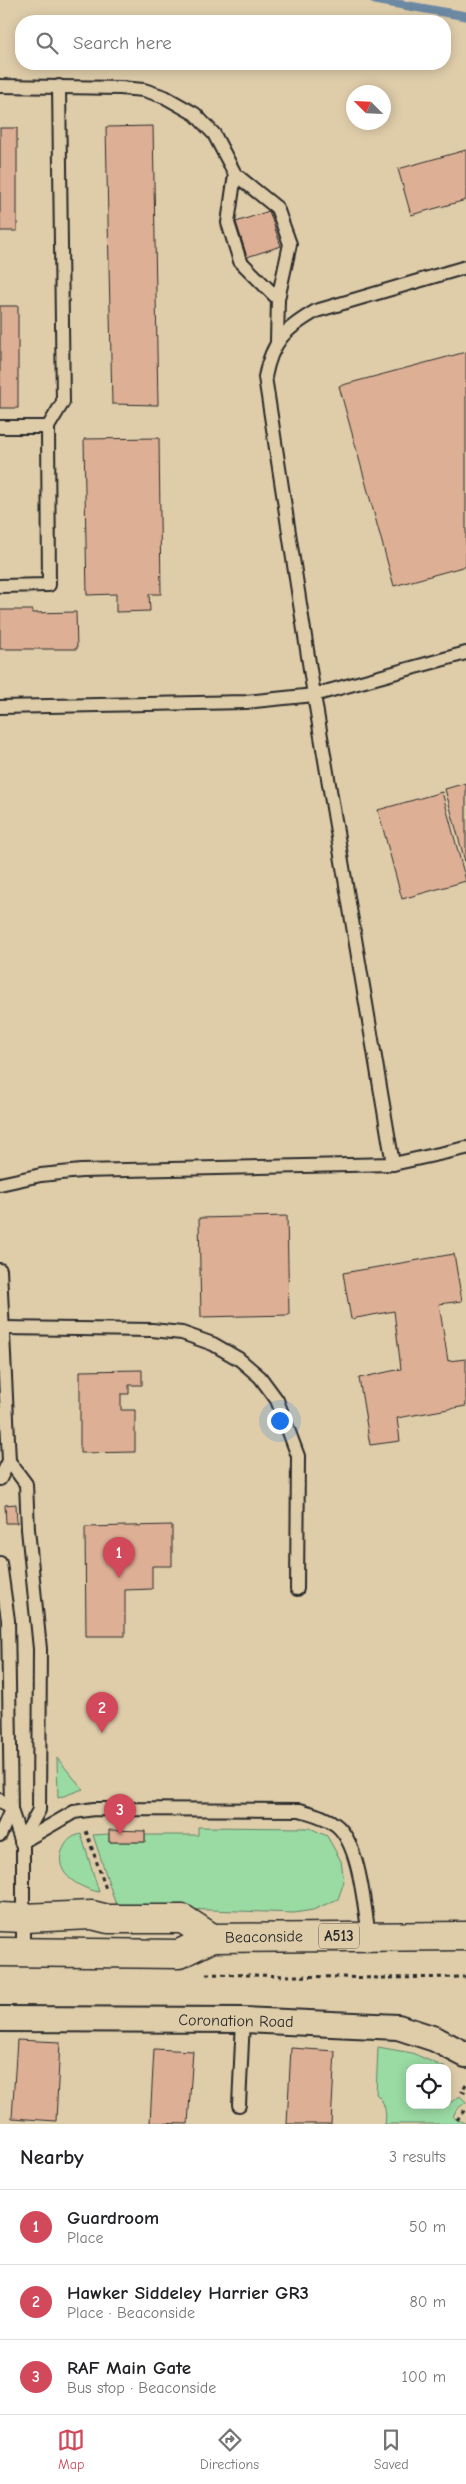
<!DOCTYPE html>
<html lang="en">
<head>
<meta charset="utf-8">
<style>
  :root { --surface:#fff; --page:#f6f6f6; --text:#202124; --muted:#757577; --line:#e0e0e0; --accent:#d1495b }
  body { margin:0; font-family:"Comic Neue",sans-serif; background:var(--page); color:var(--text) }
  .controls { position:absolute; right:15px; bottom:15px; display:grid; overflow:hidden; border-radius:10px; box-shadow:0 2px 12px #0003 }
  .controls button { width:45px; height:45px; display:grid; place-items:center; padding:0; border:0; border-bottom:1px solid var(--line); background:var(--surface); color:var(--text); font:25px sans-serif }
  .compass { position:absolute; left:346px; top:85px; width:45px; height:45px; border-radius:50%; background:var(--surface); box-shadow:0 2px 12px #0003; rotate:294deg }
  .you { position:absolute; left:279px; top:1420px; width:18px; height:18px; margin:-12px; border:4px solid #fff; border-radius:50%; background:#1a73e8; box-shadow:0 0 0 8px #1a73e833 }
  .badge { display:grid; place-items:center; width:32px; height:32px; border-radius:50%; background:var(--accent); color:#fff; font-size:16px; font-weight:700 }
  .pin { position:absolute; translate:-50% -41px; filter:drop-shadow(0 1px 2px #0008) }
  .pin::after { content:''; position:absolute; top:26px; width:18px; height:15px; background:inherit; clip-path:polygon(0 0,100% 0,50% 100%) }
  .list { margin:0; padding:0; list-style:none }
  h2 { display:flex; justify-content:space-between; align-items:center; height:65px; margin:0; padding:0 20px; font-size:21px }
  h2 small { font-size:16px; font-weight:400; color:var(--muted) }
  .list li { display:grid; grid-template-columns:32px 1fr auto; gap:15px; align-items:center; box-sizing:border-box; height:75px; padding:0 20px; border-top:1px solid var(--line) }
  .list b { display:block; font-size:19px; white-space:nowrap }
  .list p { margin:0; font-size:16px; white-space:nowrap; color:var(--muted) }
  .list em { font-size:16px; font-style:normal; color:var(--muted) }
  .icon { flex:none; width:28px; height:28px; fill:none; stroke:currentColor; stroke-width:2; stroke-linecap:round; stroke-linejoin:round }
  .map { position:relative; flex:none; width:466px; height:2124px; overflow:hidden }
  .search { position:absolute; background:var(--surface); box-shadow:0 2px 12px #0003; left:15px; right:15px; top:15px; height:55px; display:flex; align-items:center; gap:12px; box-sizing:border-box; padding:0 18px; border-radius:20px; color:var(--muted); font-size:19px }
  .sheet { height:290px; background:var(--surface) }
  nav { display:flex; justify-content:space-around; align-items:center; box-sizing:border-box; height:70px; border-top:1px solid var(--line); background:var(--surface); font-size:14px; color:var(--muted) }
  nav a { display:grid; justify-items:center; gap:2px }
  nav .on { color:var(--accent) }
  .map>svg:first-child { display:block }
</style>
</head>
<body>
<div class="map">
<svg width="466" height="2124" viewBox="0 0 466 2124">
  <rect width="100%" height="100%" fill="#dfcdaa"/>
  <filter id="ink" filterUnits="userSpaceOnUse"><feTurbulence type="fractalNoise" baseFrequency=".02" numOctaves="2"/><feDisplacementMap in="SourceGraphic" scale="10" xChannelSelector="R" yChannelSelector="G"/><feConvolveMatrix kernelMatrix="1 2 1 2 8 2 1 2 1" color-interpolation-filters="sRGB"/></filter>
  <g filter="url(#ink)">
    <!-- green -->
    <g fill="#9adaa3" stroke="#628267">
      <path d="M57 1758 83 1789 58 1798Z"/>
      <path d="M198 1827 310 1828 327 1836 341 1861 344 1882 338 1899 313 1910 294 1913 126 1907 115 1902 93 1835 109 1834V1842H145V1835H198Z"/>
      <path d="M81 1834 99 1892C79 1888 54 1874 62 1851 67 1840 70 1837 81 1834Z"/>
      <path d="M378 2047 412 2053 446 2068H410V2105H447L460 2096 466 2102 456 2110 453 2117 466 2124H385C387 2113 385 2101 376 2094Z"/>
    </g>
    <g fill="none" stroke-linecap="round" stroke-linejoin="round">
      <!-- stream -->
      <path stroke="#6c89a3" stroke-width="9" d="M375 0 466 16"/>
    </g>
    <!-- building -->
    <g fill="#ddb095" stroke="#2b2b2b">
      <path d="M153 126 158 405 112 404 106 127Z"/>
      <rect x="0" y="128" width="17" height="103"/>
      <path d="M466 150V200L411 215 398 169Z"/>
      <path d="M269 211 281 246 247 257 236 222Z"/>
      <rect x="0" y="306" width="18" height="102"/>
      <path d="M466 352V566L394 586 339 386Z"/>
      <path d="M159 438 161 594H149L150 611 116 612V594L87 595 84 439Z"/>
      <path d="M0 610H32V613L76 612 77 649H0Z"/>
      <path d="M466 783V865L445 789Z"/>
      <path d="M442 792 466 881 402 899 378 810Z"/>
      <path d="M287 1216 289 1315 201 1317 199 1218Z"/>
      <path d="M454 1254 462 1301 439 1304 448 1361 466 1359V1406L397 1418 400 1441 370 1445 359 1378 401 1369 394 1311 351 1319 343 1273Z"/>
      <path d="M142 1370V1385H129V1394H121V1410H135V1452L80 1453V1371Z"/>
      <path d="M16 1504 17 1523H6L5 1505Z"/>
      <path d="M172 1525V1566H152V1589L125 1590V1636H86L85 1527Z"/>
      <path d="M109 1830 145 1831V1842H109Z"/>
      <path d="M17 2040 60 2042 56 2121 12 2118Z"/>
      <path d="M291 2048 335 2051 331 2124H287Z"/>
      <path d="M154 2049 193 2051 188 2124 150 2123Z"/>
    </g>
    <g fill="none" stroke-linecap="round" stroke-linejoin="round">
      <defs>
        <g id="lane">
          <path d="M0 86 120 88 144 90 165 97 195 114 214 134 235 174 277 208 290 244 278 299 277 341"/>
          <path d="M235 174 228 223 240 261 278 299"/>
          <path d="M0 427H48"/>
          <path d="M0 586 49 585 48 427 63 402 59 86"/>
          <path d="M0 707 246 702 314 695 466 653"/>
          <path d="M393 1164 466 1148"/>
          <path d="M0 1184 41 1175 81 1171 393 1164 314 695 265 377C272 341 285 329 316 311L466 267"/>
          <path d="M0 1270 9 1461 26 1484 28 1529 40 1649 39 1810 21 1842"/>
          <path d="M2 1328 152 1330 182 1333 213 1344 239 1359 260 1377 277 1400 298 1456 297 1589"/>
          <path d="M0 1479 9 1461"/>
          <path d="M0 1563 8 1620 11 1810 23 1846V1953"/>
          <path d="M0 1800 11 1810 0 1835"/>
          <path d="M22 1842 74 1812 94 1809 300 1810C313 1814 326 1817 336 1825 360 1844 364 1907 369 1935"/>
          <path d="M239 2105 243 2020"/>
        </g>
        <path id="street" d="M0 2019 243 2020 398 2027 435 2039 466 2055"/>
        <g id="highway">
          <path d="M0 1917 24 1918 92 1915 108 1919H183L212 1938"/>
          <path d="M0 1952 179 1954 212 1938 466 1936"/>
        </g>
      </defs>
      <!-- lane casing -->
      <use href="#lane" stroke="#2b2b2b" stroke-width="16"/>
      <!-- street casing -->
      <use href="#street" stroke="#2b2b2b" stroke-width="28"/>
      <!-- highway casing -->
      <use href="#highway" stroke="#2b2b2b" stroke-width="31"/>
      <!-- path -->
      <g stroke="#2b2b2b" stroke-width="3" stroke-dasharray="4 4" stroke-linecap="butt">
        <path d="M86 1831 106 1889"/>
        <path d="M206 1974 381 1978 466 1977"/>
        <path d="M466 2084 462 2091 466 2093"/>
        <path d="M457 2120 466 2108"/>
      </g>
      <!-- lane -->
      <use href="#lane" stroke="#dfcdaa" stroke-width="12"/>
      <!-- street -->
      <use href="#street" stroke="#dfcdaa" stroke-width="24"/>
      <!-- highway -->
      <use href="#highway" stroke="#dfcdaa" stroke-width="28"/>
    </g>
  </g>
  <g text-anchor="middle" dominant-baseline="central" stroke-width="4.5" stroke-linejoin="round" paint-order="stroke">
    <!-- shield labels -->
    <rect fill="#dfcdaa" stroke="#615c51" stroke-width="1" x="319" y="1923.5" width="40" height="25" rx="4"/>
    <g font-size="15" font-weight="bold" fill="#2b2b2b">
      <text x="339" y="1936">A513</text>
    </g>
    <!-- street labels -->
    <g font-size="16" fill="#2b2b2b" stroke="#dfcdaa">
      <text transform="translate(264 1937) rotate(-1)">Beaconside</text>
      <text transform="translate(236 2021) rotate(1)">Coronation Road</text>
    </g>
  </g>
</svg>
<div class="controls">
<button><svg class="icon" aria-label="locate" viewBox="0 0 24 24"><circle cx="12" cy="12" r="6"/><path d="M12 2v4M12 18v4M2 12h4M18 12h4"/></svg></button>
</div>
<svg class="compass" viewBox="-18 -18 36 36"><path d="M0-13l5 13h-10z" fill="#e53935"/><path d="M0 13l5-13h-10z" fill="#757577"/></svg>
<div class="you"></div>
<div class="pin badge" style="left:119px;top:1578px">1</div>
<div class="pin badge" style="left:102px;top:1733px">2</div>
<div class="pin badge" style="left:120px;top:1835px">3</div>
<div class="search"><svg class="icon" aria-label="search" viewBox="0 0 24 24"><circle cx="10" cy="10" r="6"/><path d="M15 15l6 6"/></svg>Search here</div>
</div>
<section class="sheet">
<h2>Nearby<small>3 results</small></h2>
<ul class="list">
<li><span class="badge">1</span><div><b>Guardroom</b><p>Place</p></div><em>50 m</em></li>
<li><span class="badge">2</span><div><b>Hawker Siddeley Harrier GR3</b><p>Place · Beaconside</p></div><em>80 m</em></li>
<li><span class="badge">3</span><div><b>RAF Main Gate</b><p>Bus stop · Beaconside</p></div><em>100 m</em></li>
</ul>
</section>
<nav>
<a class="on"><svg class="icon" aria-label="map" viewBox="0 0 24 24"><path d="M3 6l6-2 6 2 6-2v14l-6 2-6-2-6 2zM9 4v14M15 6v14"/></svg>Map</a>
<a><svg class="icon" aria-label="directions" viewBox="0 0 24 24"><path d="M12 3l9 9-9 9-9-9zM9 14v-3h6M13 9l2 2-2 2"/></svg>Directions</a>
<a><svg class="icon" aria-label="saved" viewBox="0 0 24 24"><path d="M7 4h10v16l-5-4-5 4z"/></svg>Saved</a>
</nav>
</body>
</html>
